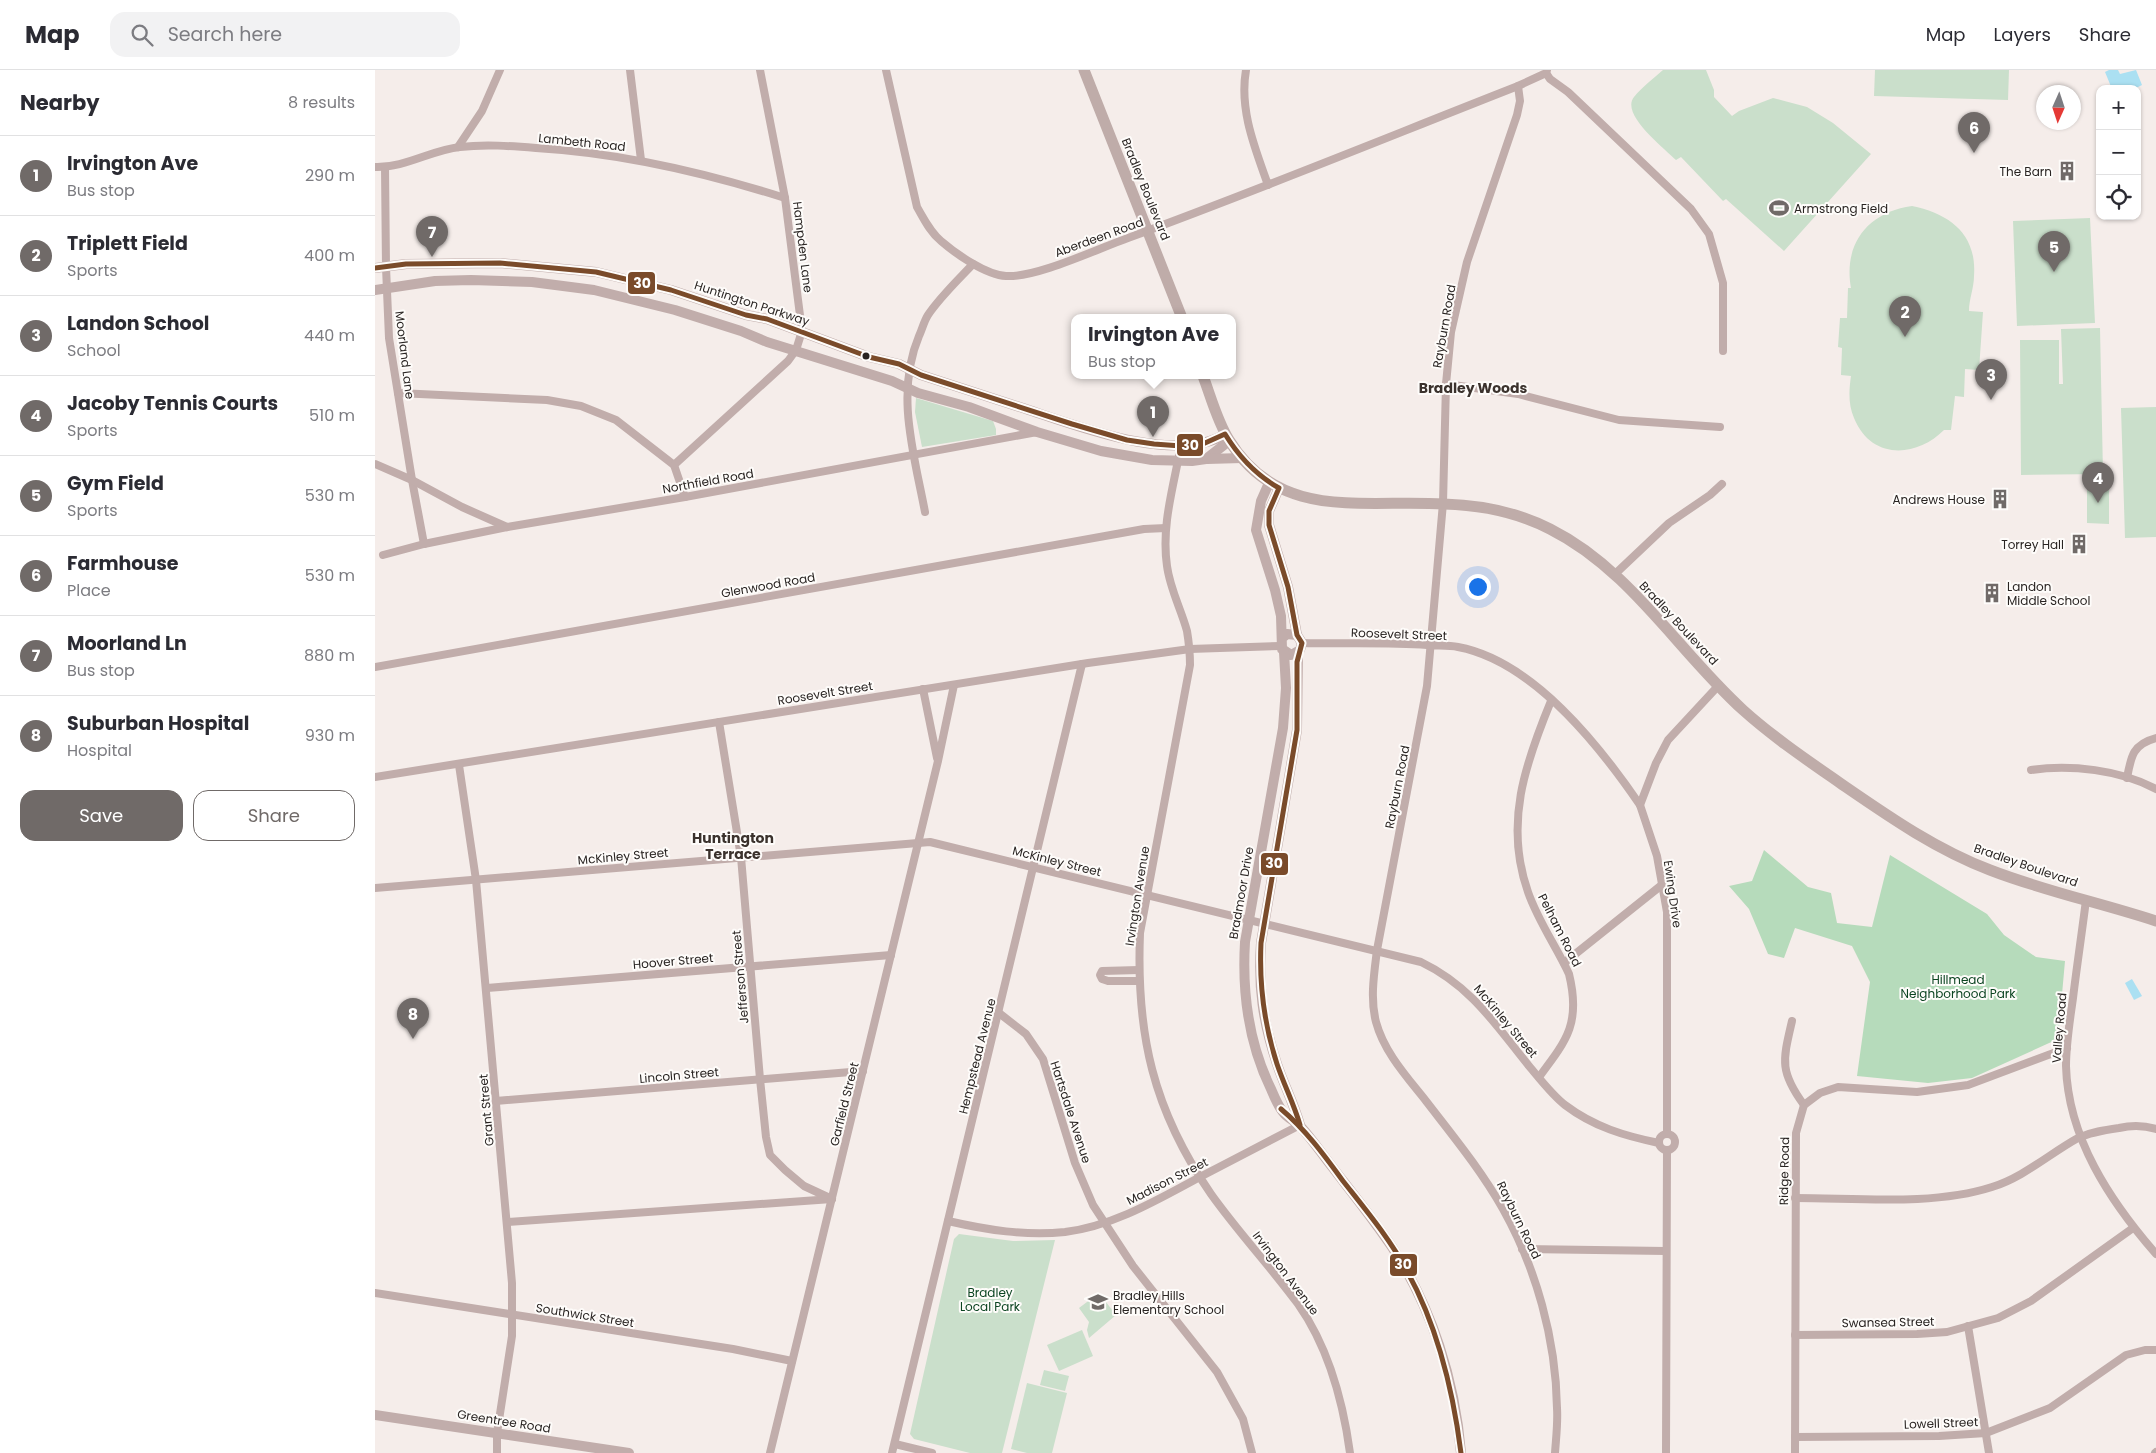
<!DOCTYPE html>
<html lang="en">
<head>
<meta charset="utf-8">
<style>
  :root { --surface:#fff; --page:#f2f2f3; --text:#2b2b33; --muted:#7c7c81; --line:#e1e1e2; --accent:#706a68 }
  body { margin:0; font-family:Poppins,sans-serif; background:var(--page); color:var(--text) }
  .controls { position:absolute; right:15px; top:15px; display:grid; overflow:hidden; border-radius:10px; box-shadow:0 1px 4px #0004 }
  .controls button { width:45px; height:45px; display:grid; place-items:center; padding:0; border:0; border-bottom:1px solid var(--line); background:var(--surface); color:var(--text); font:25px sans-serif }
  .compass { position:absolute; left:1661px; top:15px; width:45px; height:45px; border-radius:50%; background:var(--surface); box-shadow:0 1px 4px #0004; rotate:183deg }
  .you { position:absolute; left:1102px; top:516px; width:18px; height:18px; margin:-12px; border:4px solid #fff; border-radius:50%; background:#1a73e8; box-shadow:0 0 0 8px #1a73e833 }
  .badge { display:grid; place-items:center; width:32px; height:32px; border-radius:50%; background:var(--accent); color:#fff; font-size:16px; font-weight:700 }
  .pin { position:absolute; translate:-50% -41px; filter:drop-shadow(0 1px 2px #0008) }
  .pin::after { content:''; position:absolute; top:26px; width:18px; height:15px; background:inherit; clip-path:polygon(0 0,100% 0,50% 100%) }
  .popup { position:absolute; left:696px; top:244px; width:165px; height:65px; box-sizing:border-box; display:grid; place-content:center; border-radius:10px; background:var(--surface); filter:drop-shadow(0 1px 4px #0005); font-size:16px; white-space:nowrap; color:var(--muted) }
  .popup b { font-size:19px; color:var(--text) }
  .popup::after { content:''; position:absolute; left:50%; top:100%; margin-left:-10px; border:10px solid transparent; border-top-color:var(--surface) }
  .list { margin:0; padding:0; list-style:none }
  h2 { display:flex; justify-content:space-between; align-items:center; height:65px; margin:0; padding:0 20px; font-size:21px }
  h2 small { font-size:16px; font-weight:400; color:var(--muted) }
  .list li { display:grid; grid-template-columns:32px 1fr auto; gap:15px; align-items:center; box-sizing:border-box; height:80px; padding:0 20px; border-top:1px solid var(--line) }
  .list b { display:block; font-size:19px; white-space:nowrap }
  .list p { margin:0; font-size:16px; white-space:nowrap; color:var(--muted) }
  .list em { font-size:16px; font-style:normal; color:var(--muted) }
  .actions { display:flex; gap:10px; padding:15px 20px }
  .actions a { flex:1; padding:11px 0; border:1px solid var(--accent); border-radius:15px; text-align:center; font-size:18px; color:var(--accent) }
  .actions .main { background:var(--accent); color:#fff }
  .icon { flex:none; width:28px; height:28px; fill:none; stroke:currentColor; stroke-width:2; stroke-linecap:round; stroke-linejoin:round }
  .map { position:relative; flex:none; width:1781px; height:1383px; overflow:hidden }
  header { display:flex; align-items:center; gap:30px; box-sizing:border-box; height:70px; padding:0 25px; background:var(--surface); border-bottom:1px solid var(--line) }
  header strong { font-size:24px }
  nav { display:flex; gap:28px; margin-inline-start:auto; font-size:18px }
  .search { width:350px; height:45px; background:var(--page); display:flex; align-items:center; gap:12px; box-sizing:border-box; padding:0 18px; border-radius:15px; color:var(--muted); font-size:19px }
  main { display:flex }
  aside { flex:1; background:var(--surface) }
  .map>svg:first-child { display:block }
</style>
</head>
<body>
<header>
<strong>Map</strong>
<div class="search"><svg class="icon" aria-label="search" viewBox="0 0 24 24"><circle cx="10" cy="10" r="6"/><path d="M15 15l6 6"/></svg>Search here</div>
<nav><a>Map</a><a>Layers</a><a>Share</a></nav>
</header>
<main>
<aside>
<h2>Nearby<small>8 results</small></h2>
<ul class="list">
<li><span class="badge">1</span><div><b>Irvington Ave</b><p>Bus stop</p></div><em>290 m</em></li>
<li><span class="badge">2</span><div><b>Triplett Field</b><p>Sports</p></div><em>400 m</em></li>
<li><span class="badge">3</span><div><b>Landon School</b><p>School</p></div><em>440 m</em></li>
<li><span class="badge">4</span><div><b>Jacoby Tennis Courts</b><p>Sports</p></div><em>510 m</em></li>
<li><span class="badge">5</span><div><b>Gym Field</b><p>Sports</p></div><em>530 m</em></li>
<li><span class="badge">6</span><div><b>Farmhouse</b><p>Place</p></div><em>530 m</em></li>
<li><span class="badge">7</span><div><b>Moorland Ln</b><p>Bus stop</p></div><em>880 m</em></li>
<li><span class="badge">8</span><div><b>Suburban Hospital</b><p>Hospital</p></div><em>930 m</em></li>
</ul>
<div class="actions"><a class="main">Save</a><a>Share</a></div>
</aside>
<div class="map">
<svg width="1781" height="1383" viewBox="0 0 1781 1383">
  <rect width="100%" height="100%" fill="#f5edea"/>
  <!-- green -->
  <g fill="#cadfcb">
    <path d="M1288 0H1331L1339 20V27L1357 46 1364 41 1398 28 1432 37 1458 53 1496 84 1409 181 1351 129 1348 131 1306 87 1301 90C1289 78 1245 44 1259 27 1267 17 1279 8 1288 0Z"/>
    <path d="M1500 0H1634L1633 30 1499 26Z"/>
    <path d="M1537 136C1575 144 1602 164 1599 206 1599 218 1594 229 1594 241L1608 242 1604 300 1590 299 1589 327 1580 326 1576 360H1569C1541 388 1496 390 1479 348 1473 334 1474 320 1476 306L1466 305 1467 278 1463 277 1465 248H1472L1473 218H1476C1468 174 1493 142 1537 136Z"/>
    <path d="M1715 148 1720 253 1642 256 1638 151Z"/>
    <path d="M1725 258 1728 404 1646 405 1645 270H1684V314H1688L1686 259Z"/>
    <path d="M541 328 618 351 621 359V365L547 377 540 342Z"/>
    <path d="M1781 337V467L1750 468 1746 338Z"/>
    <path d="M1712 412 1734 413V454L1712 453Z"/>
    <path d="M584 1164 638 1171 680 1170 627 1383H595L539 1369 535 1364 579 1169Z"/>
    <path d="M724 1223 741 1245 714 1268 712 1260 714 1252 704 1238Z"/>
    <path d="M707 1260 718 1286 684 1301 672 1275Z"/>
    <path d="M669 1300 694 1306 690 1321 665 1315Z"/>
    <path d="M652 1313 692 1323 677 1383H652L636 1379Z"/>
  </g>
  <!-- forest -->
  <path fill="#b6dbbb" d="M1389 780 1433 817 1456 823 1462 853 1497 857 1515 785 1612 844 1629 865 1661 887 1690 891 1683 969 1597 1008 1553 1013 1482 1006 1495 912 1477 876 1420 858 1409 888 1393 884 1374 839 1354 816 1377 811Z"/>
  <!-- water -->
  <g fill="#abe0f2">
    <path d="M1734 0H1743L1745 4 1761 0 1767 15 1759 19H1737L1730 2Z"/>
    <path d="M1757 909 1767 926 1759 930 1750 913Z"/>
  </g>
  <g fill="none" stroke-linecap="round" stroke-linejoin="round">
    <!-- minor -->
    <g stroke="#c1adab" stroke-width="8">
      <path d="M255 0 266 90"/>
      <path d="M511 0 542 137C549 149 555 162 566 171 581 184 611 205 631 206 661 208 722 179 753 168 884 120 1013 67 1143 16L1171 3 1172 0"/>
      <path d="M871 0C864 40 880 78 893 115"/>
      <path d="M1171 3 1175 9 1193 22 1316 139 1334 164 1348 213V281"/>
      <path d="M1143 16 1145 31 1142 45 1092 192 1076 262 1071 314 1068 433 1052 616 1002 880C999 904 995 929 1001 952 1009 982 1032 1007 1051 1031 1078 1066 1106 1100 1128 1139 1161 1198 1181 1269 1182 1338 1183 1353 1181 1368 1180 1383"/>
      <path d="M83 77 107 41 125 0"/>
      <path d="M0 97C30 98 56 80 85 77 110 74 136 76 161 78 247 83 328 102 410 128"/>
      <path d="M10 97 11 197 14 268 37 410 49 474"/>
      <path d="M1071 314 1143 324 1244 350 1345 357"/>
      <path d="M23 323 172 330 206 336 241 350 299 395 310 427"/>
      <path d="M806 375C799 415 786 455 792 496 795 519 806 539 812 561 814 573 815 584 815 595L765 863C761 964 778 1040 836 1124 863 1162 895 1196 923 1234 954 1278 968 1331 975 1383"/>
      <path d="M0 394 37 410 87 437 132 457"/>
      <path d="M299 395 413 291 421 280 427 261 410 128 385 0"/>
      <path d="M550 442C539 384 520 323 544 266 547 260 549 251 553 245 565 227 583 210 598 194"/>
      <path d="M8 485 49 474 132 457 310 427 662 362"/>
      <path d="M1239 505 1294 453 1335 425 1347 414"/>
      <path d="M927 573C969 574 1011 572 1052 575 1062 576 1073 575 1083 577 1158 591 1224 675 1265 735"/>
      <path d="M0 597 769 459 791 458"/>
      <path d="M548 619 562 688"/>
      <path d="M344 652 366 787 385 1009 391 1067 395 1085 410 1100 429 1116 457 1129"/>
      <path d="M84 695 101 810 137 1213V1266L122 1363V1383"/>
      <path d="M1656 700C1695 694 1746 700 1781 719"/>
      <path d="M0 707 713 593 815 579 906 576"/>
      <path d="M1752 708C1756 686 1758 674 1781 668"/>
      <path d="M0 818 555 772 1046 892C1096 916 1120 954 1154 996 1165 1009 1177 1025 1190 1035 1219 1057 1250 1066 1284 1073"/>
      <path d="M1711 830C1707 862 1702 895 1698 928 1695 950 1691 973 1691 996 1693 1068 1735 1131 1781 1184"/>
      <path d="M1189 893 1288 814"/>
      <path d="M764 900 727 901 725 905 727 909 733 911H764"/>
      <path d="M112 918 516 885"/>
      <path d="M624 943 651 964 668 989 700 1093 718 1135 758 1196 842 1302 868 1349 877 1383"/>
      <path d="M1417 951C1408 990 1404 1001 1429 1035"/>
      <path d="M1164 1007C1192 970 1206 953 1194 904 1181 876 1163 851 1153 822 1129 754 1150 694 1176 631"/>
      <path d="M121 1031 488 1001"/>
      <path d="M1292 1064V842L1282 786 1265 735 1281 693 1293 670 1344 615"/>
      <circle cx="1292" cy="1072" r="8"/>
      <path d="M1420 1128C1482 1128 1558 1136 1617 1117 1649 1107 1674 1084 1703 1068 1716 1062 1730 1060 1744 1058 1757 1055 1768 1055 1781 1059"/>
      <path d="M573 1151C612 1160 650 1166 690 1162 738 1156 782 1130 823 1108 857 1090 891 1073 925 1055"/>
      <path d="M132 1152 457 1129"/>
      <path d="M1147 1179 1291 1181"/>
      <path d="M0 1223 358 1279 417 1291"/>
      <path d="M1593 1256 1614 1383"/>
      <path d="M1420 1265 1542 1264 1572 1262 1623 1248 1656 1231 1758 1158"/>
      <path d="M1420 1367 1564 1366 1611 1363 1675 1338 1751 1285 1770 1280H1781"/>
      <path d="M520 1374 557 1383"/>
      <path d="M395 1383 563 691 579 615"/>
      <path d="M517 1383 707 594"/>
      <path d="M1291 1383 1292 1080"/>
      <path d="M1420 1383 1421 1063 1429 1035 1445 1023 1463 1017 1542 1022 1593 1015 1692 978"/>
      <path d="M1780 1383 1781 1382"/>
    </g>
    <!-- tertiary -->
    <g stroke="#c1adab" stroke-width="10">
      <path d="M0 198 31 194 125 193 221 202 296 220 371 245 392 249 494 287 524 294 546 305C581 316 616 328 651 339 702 356 802 395 850 364"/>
      <path d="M0 220 60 211 96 210 157 212 219 220 300 240 366 261 392 272 517 311 543 323 594 337 662 362 726 381 777 390 817 391 831 389 854 371"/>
      <path d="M832 389 867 388"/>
      <path d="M894 413 886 431 881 460 900 520 906 546 907 579 916 585 925 580 927 573 922 565 912 564 907 568"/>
      <path d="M904 418 894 441V455L913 517 922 565"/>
      <path d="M909 582 911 618 908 658 870 872C867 923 873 972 896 1019 899 1026 903 1036 908 1042 912 1048 920 1051 925 1056 937 1069 947 1084 958 1098 978 1124 999 1150 1017 1177 1057 1238 1080 1310 1086 1383"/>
      <path d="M923 582 922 660 886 873C883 918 888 952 902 994 909 1015 919 1034 925 1055"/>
      <path d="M0 1345 254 1383"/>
    </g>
    <!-- secondary -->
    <g stroke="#bfaca9" stroke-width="11">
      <path d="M709 0 807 248"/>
      <path d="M828 306C836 327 842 351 854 370 904 452 988 429 1069 434 1105 435 1142 442 1175 459 1255 499 1303 581 1368 640 1398 667 1432 690 1465 713 1513 746 1560 779 1615 800 1669 821 1726 833 1781 851"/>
    </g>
    <defs>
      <g id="bus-1">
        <path d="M0 198 31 194 125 193 221 202 296 220 371 245 392 249 494 287 524 294 546 305 697 354 752 370 779 374 806 376 830 373 850 364C864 387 881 405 904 418L894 441V455L913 517 922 565 927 573 922 592V660L886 873C884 915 889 954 902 994 909 1015 919 1034 925 1055"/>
        <path d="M906 1039C931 1060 949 1085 968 1111 990 1139 1015 1169 1032 1201 1063 1257 1078 1320 1086 1383"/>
      </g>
    </defs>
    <!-- bus-1 casing -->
    <use href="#bus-1" stroke="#fefcfa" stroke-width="9"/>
    <!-- bus-1 -->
    <use href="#bus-1" stroke="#7a4b2a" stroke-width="5"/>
  </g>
  <!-- icons -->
  <defs>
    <symbol id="building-bare" viewBox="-9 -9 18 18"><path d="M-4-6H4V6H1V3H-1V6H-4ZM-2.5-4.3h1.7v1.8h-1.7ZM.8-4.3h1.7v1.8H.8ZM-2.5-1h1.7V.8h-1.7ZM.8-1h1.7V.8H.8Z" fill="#706a68" stroke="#fefcfa" stroke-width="2.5" paint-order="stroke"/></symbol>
    <symbol id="stadium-bare" viewBox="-9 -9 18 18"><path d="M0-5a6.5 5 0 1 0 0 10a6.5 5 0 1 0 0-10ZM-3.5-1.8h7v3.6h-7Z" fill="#706a68" stroke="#fefcfa" stroke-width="2.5" paint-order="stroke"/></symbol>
    <symbol id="school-bare" viewBox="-9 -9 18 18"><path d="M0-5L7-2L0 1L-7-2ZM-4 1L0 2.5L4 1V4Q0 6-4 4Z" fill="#706a68" stroke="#fefcfa" stroke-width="2.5" paint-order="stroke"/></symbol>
  </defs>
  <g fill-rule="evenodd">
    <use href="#building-bare" x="1678" y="87" width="28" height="28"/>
    <use href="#stadium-bare" x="1390" y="124" width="28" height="28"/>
    <use href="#building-bare" x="1611" y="415" width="28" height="28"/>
    <use href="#building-bare" x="1690" y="460" width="28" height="28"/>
    <use href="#building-bare" x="1603" y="509" width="28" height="28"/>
    <use href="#school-bare" x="709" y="1218" width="28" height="28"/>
  </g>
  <!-- markers -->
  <circle fill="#292422" stroke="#fefcfa" stroke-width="2" cx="491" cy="286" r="4.5"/>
  <g text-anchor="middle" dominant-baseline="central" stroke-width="4" stroke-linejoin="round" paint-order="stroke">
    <!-- street labels -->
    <g font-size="12" fill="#292422" stroke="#fefcfa">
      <text transform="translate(207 72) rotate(6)">Lambeth Road</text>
      <text transform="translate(771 119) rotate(68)">Bradley Boulevard</text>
      <text transform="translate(724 167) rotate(-20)">Aberdeen Road</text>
      <text transform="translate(428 177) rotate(83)">Hampden Lane</text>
      <text transform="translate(377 233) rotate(18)">Huntington Parkway</text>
      <text transform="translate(1069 256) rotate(-80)">Rayburn Road</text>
      <text transform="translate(30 285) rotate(83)">Moorland Lane</text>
      <text transform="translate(333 411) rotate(-10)">Northfield Road</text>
      <text transform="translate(393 515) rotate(-10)">Glenwood Road</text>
      <text transform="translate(1304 553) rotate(47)">Bradley Boulevard</text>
      <text transform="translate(1024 564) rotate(2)">Roosevelt Street</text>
      <text transform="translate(450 623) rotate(-9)">Roosevelt Street</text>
      <text transform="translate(1022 717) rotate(-79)">Rayburn Road</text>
      <text transform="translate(248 786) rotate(-5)">McKinley Street</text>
      <text transform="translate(682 791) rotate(14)">McKinley Street</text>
      <text transform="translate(1651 795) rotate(19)">Bradley Boulevard</text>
      <text transform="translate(866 823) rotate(-80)">Bradmoor Drive</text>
      <text transform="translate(1298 824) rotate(82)">Ewing Drive</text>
      <text transform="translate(762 826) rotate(-81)">Irvington Avenue</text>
      <text transform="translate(1185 860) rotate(63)">Pelham Road</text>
      <text transform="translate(298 891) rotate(-5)">Hoover Street</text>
      <text transform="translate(365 907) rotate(-95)">Jefferson Street</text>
      <text transform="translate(1131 951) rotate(50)">McKinley Street</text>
      <text transform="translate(1684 958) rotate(-85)">Valley Road</text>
      <text transform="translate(602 986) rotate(-76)">Hempstead Avenue</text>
      <text transform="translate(304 1005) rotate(-5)">Lincoln Street</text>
      <text transform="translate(469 1034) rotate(-76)">Garfield Street</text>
      <text transform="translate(111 1040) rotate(-95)">Grant Street</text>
      <text transform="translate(696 1042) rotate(72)">Hartsdale Avenue</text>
      <text transform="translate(1409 1101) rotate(-89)">Ridge Road</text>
      <text transform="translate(792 1111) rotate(-27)">Madison Street</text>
      <text transform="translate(1144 1150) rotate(64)">Rayburn Road</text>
      <text transform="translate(911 1203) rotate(53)">Irvington Avenue</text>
      <text transform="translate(210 1245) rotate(9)">Southwick Street</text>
      <text transform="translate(1513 1252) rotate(-1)">Swansea Street</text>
      <text transform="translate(129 1351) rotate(9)">Greentree Road</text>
      <text transform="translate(1566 1353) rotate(-2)">Lowell Street</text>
    </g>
    <!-- poi labels -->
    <g font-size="12" fill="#292422" stroke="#fefcfa" text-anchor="end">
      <text x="1677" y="101">The Barn</text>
      <text x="1419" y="138" text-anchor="start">Armstrong Field</text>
      <text x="1610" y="429">Andrews House</text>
      <text x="1689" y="474">Torrey Hall</text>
      <text x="1632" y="516" text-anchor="start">Landon<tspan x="1632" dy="14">Middle School</tspan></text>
      <text x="738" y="1225" text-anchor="start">Bradley Hills<tspan x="738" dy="14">Elementary School</tspan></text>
    </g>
    <!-- park labels -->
    <g font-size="12" fill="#0b4421" stroke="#fefcfa">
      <text x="1583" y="909">Hillmead<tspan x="1583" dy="14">Neighborhood Park</tspan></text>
      <text x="615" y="1222">Bradley<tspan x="615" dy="14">Local Park</tspan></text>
    </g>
    <!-- neighbourhood labels -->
    <g font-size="14" font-weight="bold" fill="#3b322d" stroke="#fefcfa">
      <text x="1098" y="318">Bradley Woods</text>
      <text x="358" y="768">Huntington<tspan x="358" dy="16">Terrace</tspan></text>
    </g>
  </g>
  <g stroke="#fefcfa" stroke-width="2">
    <rect x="252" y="201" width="29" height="24" rx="5" fill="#7a4b2a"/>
    <rect x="801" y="363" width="28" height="24" rx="5" fill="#7a4b2a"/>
    <rect x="885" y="782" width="29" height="24" rx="5" fill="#7a4b2a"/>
    <rect x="1014" y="1183" width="29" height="24" rx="5" fill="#7a4b2a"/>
  </g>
  <g font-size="14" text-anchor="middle" font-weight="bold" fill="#fff">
    <text x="267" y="218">30</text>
    <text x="815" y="380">30</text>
    <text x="899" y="798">30</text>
    <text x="1028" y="1199">30</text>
  </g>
</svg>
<div class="controls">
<button>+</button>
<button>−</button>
<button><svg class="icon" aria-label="locate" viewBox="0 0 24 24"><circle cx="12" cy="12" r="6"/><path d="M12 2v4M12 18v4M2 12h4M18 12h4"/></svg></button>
</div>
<svg class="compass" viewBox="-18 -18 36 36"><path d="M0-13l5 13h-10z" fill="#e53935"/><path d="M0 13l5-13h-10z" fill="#7c7c81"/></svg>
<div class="you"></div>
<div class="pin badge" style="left:778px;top:367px">1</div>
<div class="popup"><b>Irvington Ave</b>Bus stop</div>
<div class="pin badge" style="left:1530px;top:267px">2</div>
<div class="pin badge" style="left:1616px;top:330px">3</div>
<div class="pin badge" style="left:1723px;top:433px">4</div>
<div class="pin badge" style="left:1679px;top:202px">5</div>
<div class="pin badge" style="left:1599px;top:83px">6</div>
<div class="pin badge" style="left:57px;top:187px">7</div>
<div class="pin badge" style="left:38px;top:969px">8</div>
</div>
</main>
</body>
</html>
